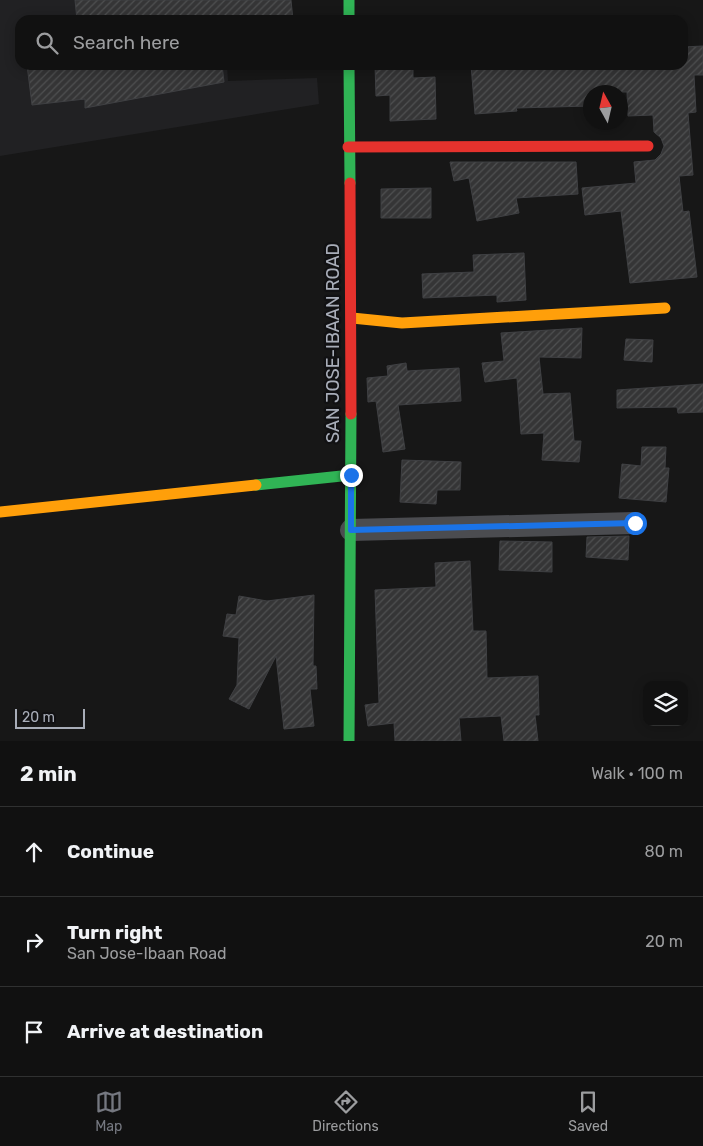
<!DOCTYPE html>
<html lang="en">
<head>
<meta charset="utf-8">
<style>
  :root { --surface:#111; --page:#1a1a1a; --text:#f1f3f6; --muted:#9c9d9f; --line:#303131; --accent:#757880 }
  body { margin:0; font-family:Rubik,sans-serif; background:var(--page); color:var(--text) }
  .controls { position:absolute; right:15px; bottom:15px; display:grid; overflow:hidden; border-radius:10px; box-shadow:0 2px 12px #0003 }
  .controls button { width:45px; height:45px; display:grid; place-items:center; padding:0; border:0; border-bottom:1px solid var(--line); background:var(--surface); color:var(--text); font:25px sans-serif }
  .compass { position:absolute; left:583px; top:85px; width:45px; height:45px; border-radius:50%; background:var(--surface); box-shadow:0 2px 12px #0003; rotate:352deg }
  .scale { position:absolute; left:15px; bottom:12px; width:70px; box-sizing:border-box; padding-left:5px; border:2px solid #a8adb8; border-top:0; font-size:14px; line-height:18px; white-space:nowrap; color:#a8adb8; -webkit-text-stroke:4px #111113; paint-order:stroke }
  .stop { position:absolute; width:15px; height:15px; margin:-11px; border:4px solid #1a73e8; border-radius:50%; background:#fff }
  .stop.end { background:#1a73e8; border-color:#fff; box-shadow:0 1px 5px #0008 }
  .list { margin:0; padding:0; list-style:none }
  h2 { display:flex; justify-content:space-between; align-items:center; height:65px; margin:0; padding:0 20px; font-size:21px }
  h2 small { font-size:16px; font-weight:400; color:var(--muted) }
  .list li { display:grid; grid-template-columns:32px 1fr auto; gap:15px; align-items:center; box-sizing:border-box; height:90px; padding:0 20px; border-top:1px solid var(--line) }
  .list b { display:block; font-size:19px; white-space:nowrap }
  .list p { margin:0; font-size:16px; white-space:nowrap; color:var(--muted) }
  .list em { font-size:16px; font-style:normal; color:var(--muted) }
  .icon { flex:none; width:28px; height:28px; fill:none; stroke:currentColor; stroke-width:2; stroke-linecap:round; stroke-linejoin:round }
  .map { position:relative; flex:none; width:703px; height:741px; overflow:hidden }
  .search { position:absolute; background:var(--surface); box-shadow:0 2px 12px #0003; left:15px; right:15px; top:15px; height:55px; display:flex; align-items:center; gap:12px; box-sizing:border-box; padding:0 18px; border-radius:15px; color:var(--muted); font-size:19px }
  .sheet { height:335px; background:var(--surface) }
  nav { display:flex; justify-content:space-around; align-items:center; box-sizing:border-box; height:70px; border-top:1px solid var(--line); background:var(--surface); font-size:14px; color:var(--muted) }
  nav a { display:grid; justify-items:center; gap:2px }
  nav .on { color:var(--accent) }
  .map>svg:first-child { display:block }
</style>
</head>
<body>
<div class="map">
<svg width="703" height="741" viewBox="0 0 703 741">
  <defs>
    <pattern id="building-hatch" width="6" height="6" patternUnits="userSpaceOnUse" patternTransform="scale(1.25)"><rect width="6" height="6" fill="#353536"/><path d="M-1 1l2-2M0 6l6-6M5 7l2-2" fill="none" stroke="#4f5051"/></pattern>
  </defs>
  <rect width="100%" height="100%" fill="#171717"/>
  <!-- built -->
  <path fill="#212123" d="M0 0H222L223 20H20V65H227L228 81 317 78 319 104 0 156Z"/>
  <!-- building -->
  <g fill="url(#building-hatch)" stroke="#3f4043">
    <path d="M75 0H291L293 20H77Z"/>
    <path d="M703 46V75H694L696 112 688 113 693 175 679 176 683 212 689 211 697 277 630 283 621 211 585 215 582 188 636 183 634 162 655 160 661 154 664 146 661 138 654 132 653 115 628 116 627 92H590V106L516 108 517 111 475 114 471 65H683V47Z"/>
    <path d="M27 65H222L224 82 85 108V99L32 105Z"/>
    <path d="M375 65H413V78L435 77 436 119 390 121V95L376 96Z"/>
    <path d="M450 162H576L578 194 516 198 519 213 477 221 469 178 454 181Z"/>
    <path d="M431 188V218H381V189Z"/>
    <path d="M524 253 526 300 497 302V295L423 298 422 274 474 272 473 255Z"/>
    <path d="M582 328 581 358 539 357 543 394 570 393 574 441H581L579 462 542 460 544 433 521 434 517 378 485 382 482 363 504 361 501 333Z"/>
    <path d="M626 339 653 340 652 362 624 360Z"/>
    <path d="M406 363 407 371 459 368 461 401 398 405 405 449 383 452 376 401 368 402 367 378 388 376 387 366Z"/>
    <path d="M703 384V412L678 413 677 407 617 408V390Z"/>
    <path d="M642 447H666L665 468H669L666 502 619 498 622 464 641 466Z"/>
    <path d="M402 460 461 462 460 490H437L436 504 400 502Z"/>
    <path d="M629 536 628 560 586 557 587 537Z"/>
    <path d="M500 541 552 542V572L499 570Z"/>
    <path d="M470 561 473 631H486L487 678 538 676 539 715H535L538 741H504L501 716 459 718 461 741H395L394 723 368 726 365 705 379 703 375 590 436 587 435 563Z"/>
    <path d="M314 595 313 666H316L317 689H310L314 726 284 729 276 656 249 709 229 699 237 685 239 638 223 636 227 614 236 615 239 596 267 601Z"/>
  </g>
  <g fill="none" stroke-linecap="round" stroke-linejoin="round">
    <!-- street -->
    <path stroke="#4b4c50" stroke-width="22" d="M351 530 635 523"/>
    <!-- fast -->
    <g stroke="#30b455" stroke-width="11">
      <path d="M349 0V20"/>
      <path d="M349 65 350 183"/>
      <path d="M256 485 351 475"/>
      <path d="M349 741 351 414"/>
    </g>
    <!-- slow -->
    <g stroke="#ff9f0a" stroke-width="11">
      <path d="M352 318 402 323 665 308"/>
      <path d="M0 512 256 485"/>
    </g>
    <!-- jam -->
    <g stroke="#e5322d" stroke-width="11">
      <path d="M348 147 648 146"/>
      <path d="M350 183 351 414"/>
    </g>
  </g>
  <g fill="none" stroke-linecap="round" stroke-linejoin="round">
    <!-- route -->
    <path stroke="#1a73e8" stroke-width="6" d="M351 475V530L635 523"/>
  </g>
  <g text-anchor="middle" dominant-baseline="central" stroke-width="4.5" stroke-linejoin="round" paint-order="stroke">
    <!-- street labels -->
    <g font-size="18" fill="#a8adb8" stroke="#111113">
      <text transform="translate(333 343) rotate(-90)">SAN JOSE-IBAAN ROAD</text>
    </g>
  </g>
</svg>
<div class="controls">
<button><svg class="icon" aria-label="layers" viewBox="0 0 24 24"><path d="M12 4l9 5-9 5-9-5zM3 14l9 5 9-5"/></svg></button>
</div>
<svg class="compass" viewBox="-18 -18 36 36"><path d="M0-13l5 13h-10z" fill="#e53935"/><path d="M0 13l5-13h-10z" fill="#9c9d9f"/></svg>
<div class="scale">20 m</div>
<div class="stop" style="left:635px;top:523px"></div>
<div class="stop end" style="left:351px;top:475px"></div>
<div class="search"><svg class="icon" aria-label="search" viewBox="0 0 24 24"><circle cx="10" cy="10" r="6"/><path d="M15 15l6 6"/></svg>Search here</div>
</div>
<section class="sheet">
<h2>2 min<small>Walk · 100 m</small></h2>
<ul class="list">
<li><svg class="icon" aria-label="ahead" viewBox="0 0 24 24"><path d="M12 20V5M6 11l6-6 6 6"/></svg><div><b>Continue</b></div><em>80 m</em></li>
<li><svg class="icon" aria-label="right" viewBox="0 0 24 24"><path d="M7 20v-9h11M14 6l5 5-5 5"/></svg><div><b>Turn right</b><p>San Jose-Ibaan Road</p></div><em>20 m</em></li>
<li><svg class="icon" aria-label="arrive" viewBox="0 0 24 24"><path d="M6 21V4h12l-3 4 3 4H6"/></svg><div><b>Arrive at destination</b></div></li>
</ul>
</section>
<nav>
<a class="on"><svg class="icon" aria-label="map" viewBox="0 0 24 24"><path d="M3 6l6-2 6 2 6-2v14l-6 2-6-2-6 2zM9 4v14M15 6v14"/></svg>Map</a>
<a><svg class="icon" aria-label="directions" viewBox="0 0 24 24"><path d="M12 3l9 9-9 9-9-9zM9 14v-3h6M13 9l2 2-2 2"/></svg>Directions</a>
<a><svg class="icon" aria-label="saved" viewBox="0 0 24 24"><path d="M7 4h10v16l-5-4-5 4z"/></svg>Saved</a>
</nav>
</body>
</html>
